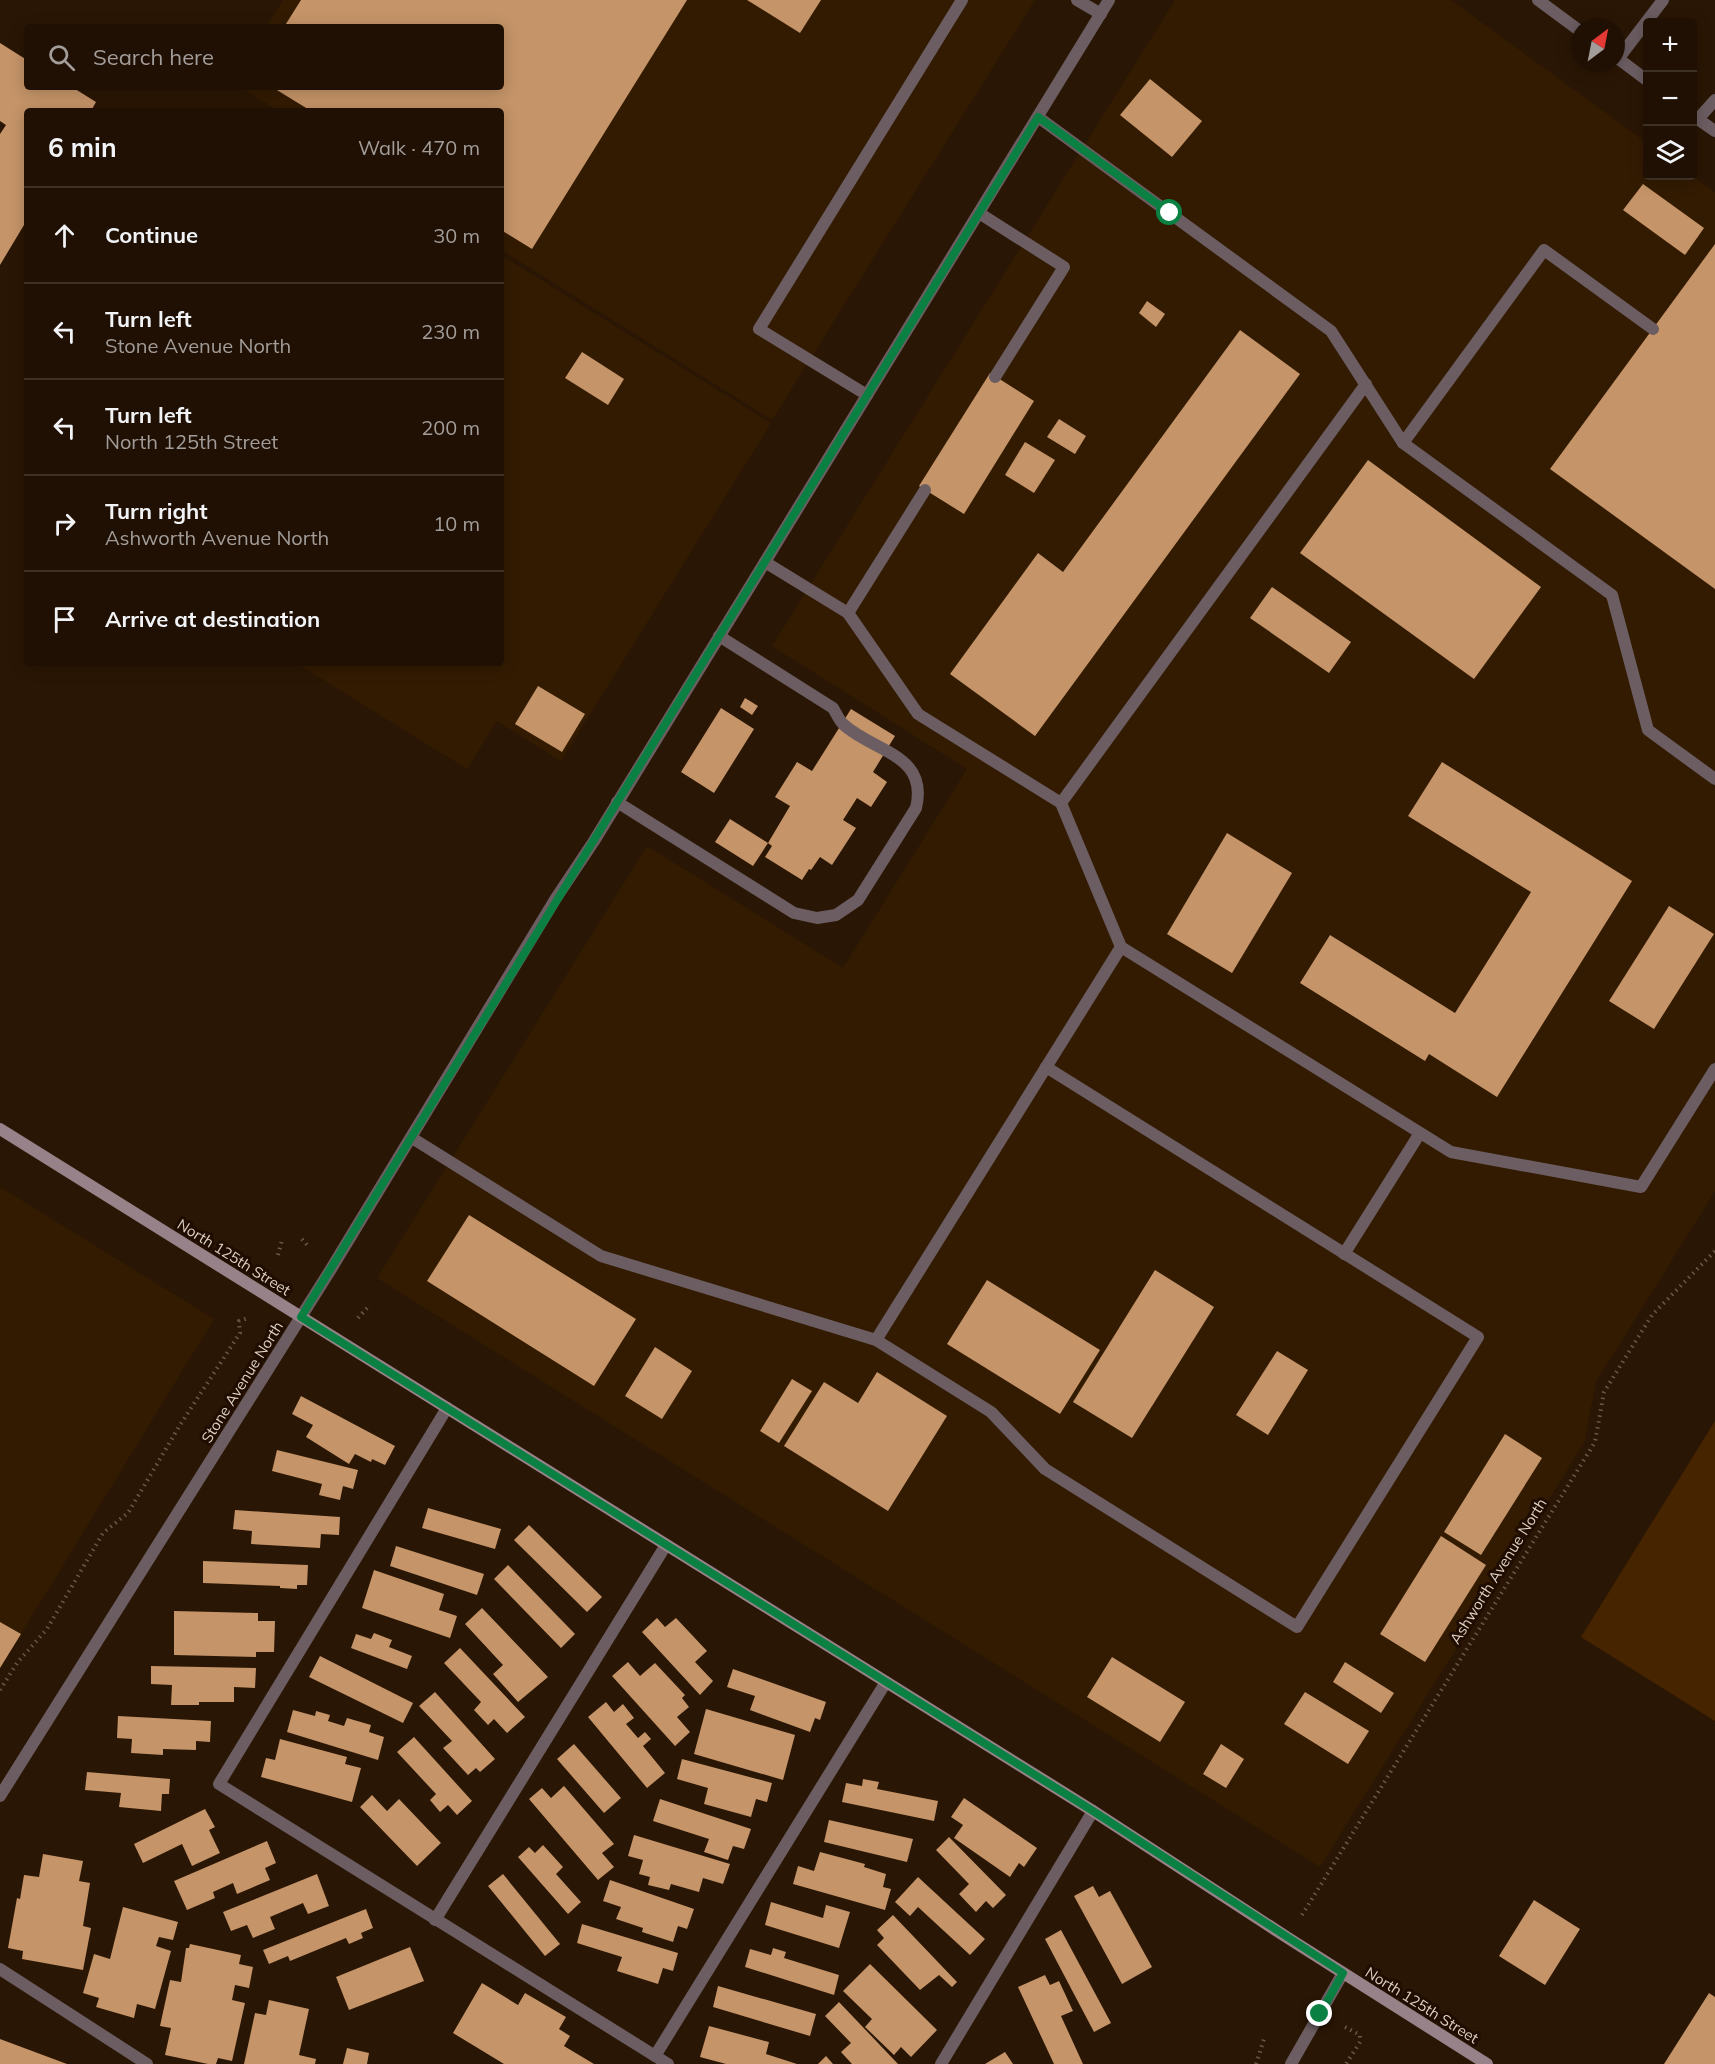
<!DOCTYPE html>
<html lang="en">
<head>
<meta charset="utf-8">
<style>
  :root { --surface:#201003; --page:#28190d; --text:#f1f3f6; --muted:#a29d9a; --line:#3d3025 }
  body { margin:0; font-family:Mulish,sans-serif; background:var(--page); color:var(--text) }
  .controls { position:absolute; right:18px; top:18px; display:grid; overflow:hidden; border-radius:6px; box-shadow:0 3px 15px #0003 }
  .controls button { width:54px; height:54px; display:grid; place-items:center; padding:0; border:0; border-bottom:2px solid var(--line); background:var(--surface); color:var(--text); font:30px sans-serif }
  .compass { position:absolute; left:1571px; top:18px; width:54px; height:54px; border-radius:50%; background:var(--surface); box-shadow:0 3px 15px #0003; rotate:32deg }
  .stop { position:absolute; width:18px; height:18px; margin:-14px; border:4px solid #0b8043; border-radius:50%; background:#fff }
  .stop.end { background:#0b8043; border-color:#fff; box-shadow:0 2px 6px #0008 }
  .list { margin:0; padding:0; list-style:none }
  h2 { display:flex; justify-content:space-between; align-items:center; height:78px; margin:0; padding:0 24px; font-size:26px }
  h2 small { font-size:20px; font-weight:400; color:var(--muted) }
  .list li { display:grid; grid-template-columns:39px 1fr auto; gap:18px; align-items:center; box-sizing:border-box; height:96px; padding:0 24px; border-top:2px solid var(--line) }
  .list b { display:block; font-size:22px; white-space:nowrap }
  .list p { margin:0; font-size:20px; white-space:nowrap; color:var(--muted) }
  .list em { font-size:20px; font-style:normal; color:var(--muted) }
  .icon { flex:none; width:33px; height:33px; fill:none; stroke:currentColor; stroke-width:2; stroke-linecap:round; stroke-linejoin:round }
  .map { position:relative; flex:none; width:1715px; height:2064px; overflow:hidden }
  .search { position:absolute; background:var(--surface); box-shadow:0 3px 15px #0003; left:24px; top:24px; width:480px; height:66px; display:flex; align-items:center; gap:15px; box-sizing:border-box; padding:0 21px; border-radius:6px; color:var(--muted); font-size:22px }
  .panel { position:absolute; background:var(--surface); box-shadow:0 3px 15px #0003; left:24px; top:108px; width:480px; height:558px; border-radius:6px }
  .map>svg:first-child { display:block }
</style>
</head>
<body>
<div class="map">
<svg width="1715" height="2064" viewBox="0 0 1715 2064">
  <rect width="100%" height="100%" fill="#2a1604"/>
  <!-- built -->
  <g fill="#331b02">
    <path d="M283 0H1035L772 420 501 250V111H278L240 87H501V27H266Z"/>
    <path d="M1175 0H1451L1647 143 1648 176H1692L1715 192V1191L1596 1382 1584 1443 1320 1867 377 1278 647 846 843 968 967 769 772 646Z"/>
    <path d="M501 255 771 423 561 761 497 721 467 769 296 663H501Z"/>
    <path d="M0 1187 214 1319 0 1668Z"/>
  </g>
  <!-- green -->
  <path fill="#462400" d="M1715 1421V1721L1581 1637Z"/>
  <!-- building -->
  <g fill="#c59468">
    <path d="M301 0H687L532 249 501 230V111H311L272 87H501V27H284Z"/>
    <path d="M747 0H821L800 33Z"/>
    <path d="M0 43 27 60V87H72L96 102 91 111H27V220L0 265V134L6 125 0 121Z"/>
    <path d="M1150 79 1202 121 1172 157 1120 115Z"/>
    <path d="M1643 184 1704 228 1685 255 1623 210Z"/>
    <path d="M1715 244V589L1550 469Z"/>
    <path d="M1147 301 1165 314 1156 327 1139 313Z"/>
    <path d="M1240 330 1300 374 1035 736 950 674 1038 553 1063 572Z"/>
    <path d="M582 352 624 379 608 405 565 378Z"/>
    <path d="M990 373 1034 401 964 514 919 486Z"/>
    <path d="M1059 419 1086 436 1075 454 1047 437Z"/>
    <path d="M1025 442 1055 460 1034 493 1005 475Z"/>
    <path d="M1368 460 1541 587 1474 679 1300 553Z"/>
    <path d="M1272 587 1351 642 1329 673 1250 618Z"/>
    <path d="M538 686 585 714 562 752 515 724Z"/>
    <path d="M745 698 758 706 752 715 740 707Z"/>
    <path d="M721 708 754 729 714 793 681 772Z"/>
    <path d="M851 709 895 736 873 772 887 782 871 807 857 798 843 820 856 828 832 865 820 857 811 870 809 869 802 880 765 857 772 846 768 843 790 806 775 797 797 762 812 771Z"/>
    <path d="M1442 762 1632 881 1497 1097 1429 1054 1425 1061 1300 983 1330 935 1455 1013 1531 892 1408 816Z"/>
    <path d="M730 819 768 843 753 866 715 842Z"/>
    <path d="M1227 833 1292 873 1232 973 1167 934Z"/>
    <path d="M1669 906 1714 934 1654 1029 1609 1001Z"/>
    <path d="M469 1215 636 1319 594 1386 427 1281Z"/>
    <path d="M1155 1270 1214 1307 1132 1438 1073 1402Z"/>
    <path d="M987 1280 1100 1350 1060 1414 947 1344Z"/>
    <path d="M655 1347 692 1371 662 1419 625 1396Z"/>
    <path d="M1277 1351 1308 1370 1268 1435 1236 1415Z"/>
    <path d="M877 1372 947 1416 888 1511 784 1446 824 1382 858 1403Z"/>
    <path d="M792 1379 812 1391 779 1443 760 1431Z"/>
    <path d="M301 1396 395 1446 385 1465 372 1459 371 1462 355 1454 349 1464 306 1437 313 1425 292 1414Z"/>
    <path d="M1505 1434 1542 1458 1481 1555 1444 1532Z"/>
    <path d="M277 1450 358 1470 353 1489 343 1486 340 1500 319 1495 322 1484 272 1471Z"/>
    <path d="M428 1508 501 1529 495 1549 422 1528Z"/>
    <path d="M235 1510 340 1517 339 1535 321 1534 320 1548 251 1544 252 1531 233 1529Z"/>
    <path d="M529 1525 602 1597 587 1612 514 1540Z"/>
    <path d="M1441 1536 1486 1565 1425 1662 1380 1634Z"/>
    <path d="M396 1546 484 1574 477 1595 390 1566Z"/>
    <path d="M203 1561 308 1565 307 1585H297V1589L280 1588V1586L203 1583Z"/>
    <path d="M508 1565 575 1634 561 1648 494 1579Z"/>
    <path d="M374 1570 444 1594 439 1610 457 1616 450 1638 362 1608Z"/>
    <path d="M482 1608 548 1677 518 1702 493 1674 503 1665 465 1624Z"/>
    <path d="M174 1611 258 1613V1621H275L274 1652H256V1657L174 1655Z"/>
    <path d="M657 1618 665 1627 676 1618 707 1651 695 1662 713 1681 700 1695 642 1632Z"/>
    <path d="M0 1622 21 1634 0 1668Z"/>
    <path d="M374 1633 392 1640 389 1647 412 1656 407 1669 351 1648 356 1634 371 1639Z"/>
    <path d="M460 1648 525 1717 507 1733 494 1719 488 1725 474 1710 481 1702 444 1663Z"/>
    <path d="M320 1656 413 1703 403 1723 309 1677Z"/>
    <path d="M1112 1657 1185 1702 1160 1742 1087 1697Z"/>
    <path d="M628 1662 640 1676 655 1663 685 1695 682 1698 689 1707 677 1717 690 1732 675 1746 612 1676Z"/>
    <path d="M1345 1662 1394 1693 1381 1713 1333 1682Z"/>
    <path d="M151 1666 256 1668 255 1688 234 1687V1702H199V1705H171L172 1685 151 1684Z"/>
    <path d="M733 1669 826 1702 820 1720 815 1718 810 1732 750 1710 755 1696 727 1687Z"/>
    <path d="M435 1692 495 1759 480 1772 476 1768 468 1775 443 1748 452 1741 419 1706Z"/>
    <path d="M1305 1692 1369 1731 1348 1764 1284 1724Z"/>
    <path d="M606 1702 614 1712 623 1704 634 1718 626 1724 638 1738 645 1732 651 1739 643 1746 665 1773 647 1788 588 1717Z"/>
    <path d="M706 1709 795 1735 783 1780 694 1754Z"/>
    <path d="M293 1710 315 1716 316 1711 330 1715 328 1721 344 1726 347 1718 371 1725 369 1732 384 1737 378 1760 287 1732Z"/>
    <path d="M118 1716 211 1721 210 1742 196 1741V1750L163 1749V1755L131 1753 132 1739 117 1738Z"/>
    <path d="M414 1737 472 1801 457 1815 448 1805 440 1812 430 1800 436 1794 397 1752Z"/>
    <path d="M280 1739 347 1757 345 1764 361 1768 352 1802 261 1777 266 1758 275 1760Z"/>
    <path d="M574 1744 621 1798 604 1813 557 1759Z"/>
    <path d="M1221 1744 1244 1759 1226 1788 1203 1774Z"/>
    <path d="M682 1759 772 1783 767 1802 756 1799 751 1817 704 1804 708 1788 677 1779Z"/>
    <path d="M87 1772 170 1779 169 1794H162L161 1811 119 1807 121 1793 85 1790Z"/>
    <path d="M863 1779 879 1782 877 1789 938 1801 934 1821 842 1802 846 1783 862 1786Z"/>
    <path d="M564 1786 614 1844 602 1853 614 1867 598 1880 529 1799 542 1788 551 1798Z"/>
    <path d="M372 1795 387 1811 399 1799 441 1843 417 1866 360 1807Z"/>
    <path d="M964 1798 1037 1848 1024 1867 1019 1863 1010 1877 954 1838 963 1825 951 1817Z"/>
    <path d="M660 1799 751 1829 744 1849 733 1846 728 1860 704 1852 709 1839 653 1821Z"/>
    <path d="M205 1809 215 1827 209 1830 220 1853 192 1866 182 1844 143 1863 134 1844Z"/>
    <path d="M829 1820 913 1839 907 1862 824 1842Z"/>
    <path d="M634 1835 730 1864 723 1884 703 1878 699 1892 671 1884 669 1890 648 1885 650 1877 639 1874 643 1860 628 1856Z"/>
    <path d="M949 1837 1006 1895 993 1908 986 1901 976 1912 959 1894 969 1884 936 1850Z"/>
    <path d="M267 1841 276 1863 265 1868 270 1880 237 1894 233 1883 213 1892 215 1898 187 1910 174 1881Z"/>
    <path d="M543 1845 563 1867 556 1874 581 1902 568 1914 518 1857 529 1847 535 1853Z"/>
    <path d="M820 1852 865 1864 864 1867 886 1874 883 1887 891 1889 885 1910 793 1884 798 1866 814 1871Z"/>
    <path d="M43 1854 83 1861 79 1881 90 1883 83 1926 91 1928 83 1970 22 1959 23 1951 8 1948 17 1898 20 1899 24 1875 39 1877Z"/>
    <path d="M317 1874 329 1906 308 1914 303 1903 270 1917 275 1929 253 1938 247 1925 231 1931 223 1912Z"/>
    <path d="M503 1874 560 1944 545 1956 488 1886Z"/>
    <path d="M918 1877 985 1939 970 1955 918 1907 910 1916 895 1902Z"/>
    <path d="M610 1880 694 1909 687 1929 678 1926 673 1942 642 1932 643 1928 616 1919 621 1907 603 1901Z"/>
    <path d="M1093 1886 1099 1897 1110 1891 1152 1967 1122 1984 1074 1896Z"/>
    <path d="M1534 1900 1580 1929 1545 1985 1499 1956Z"/>
    <path d="M771 1902 823 1918 826 1905 850 1912 839 1948 765 1925Z"/>
    <path d="M123 1907 178 1922 173 1940 159 1937 156 1946 171 1951 155 2009 137 2004 134 2018 96 2007 99 1998 83 1993 94 1954 110 1959Z"/>
    <path d="M366 1909 373 1928 361 1933 363 1938 349 1944 346 1938 290 1961 288 1956 269 1964 263 1950Z"/>
    <path d="M893 1915 957 1982 952 1987 939 1975 920 1990 877 1945 884 1938 877 1930Z"/>
    <path d="M582 1924 678 1953 673 1971 663 1968 658 1984 617 1971 622 1957 577 1943Z"/>
    <path d="M1061 1930 1111 2023 1094 2032 1045 1939Z"/>
    <path d="M190 1944 241 1955 239 1964 253 1967 249 1988 235 1985 232 2000 245 2003 232 2061 218 2058 216 2064H208L165 2055 171 2028 160 2026 170 1980 181 1982 186 1948H189Z"/>
    <path d="M410 1947 424 1981 349 2010 336 1977Z"/>
    <path d="M773 1948 786 1952 784 1958 839 1975 834 1995 745 1967 750 1949 771 1955Z"/>
    <path d="M870 1964 937 2030 911 2057 901 2047 894 2055 865 2027 872 2019 843 1991Z"/>
    <path d="M1045 1975 1050 1985 1059 1981 1073 2011 1061 2016 1083 2064H1054L1018 1987Z"/>
    <path d="M482 1983 518 2005 525 1993 566 2017 559 2029 570 2036 564 2046 594 2064H504L453 2033Z"/>
    <path d="M718 1986 816 2014 810 2036 713 2007Z"/>
    <path d="M1709 1993 1715 1997V2064H1664Z"/>
    <path d="M269 2000 309 2009 299 2055 316 2059 315 2064H244L255 2013 266 2015Z"/>
    <path d="M839 2002 898 2064H852L841 2052 851 2043 825 2016Z"/>
    <path d="M709 2026 769 2042 766 2054 797 2064H726L700 2057Z"/>
    <path d="M0 2039 67 2064H0Z"/>
    <path d="M347 2048 369 2053 367 2064H343Z"/>
    <path d="M1005 2052 1013 2064H985Z"/>
    <path d="M826 2056 833 2064H818Z"/>
  </g>
  <g fill="none" stroke-linecap="round" stroke-linejoin="round">
    <!-- path -->
    <g stroke="#6a5849" stroke-width="4" stroke-dasharray="1.5 4.5" stroke-linecap="butt">
      <path d="M302 1239 308 1246"/>
      <path d="M278 1255 282 1240"/>
      <path d="M358 1318 367 1308"/>
      <path d="M0 1690 17 1663 47 1629 103 1533 128 1513 180 1425 240 1333 239 1321 248 1318"/>
      <path d="M1302 1915 1595 1442 1604 1392 1652 1315 1715 1251"/>
      <path d="M1345 2027 1360 2035V2042L1346 2064"/>
      <path d="M1256 2064 1265 2036"/>
    </g>
    <!-- lane -->
    <g stroke="#6b5d61" stroke-width="12">
      <path d="M1077 0 1101 14"/>
      <path d="M1618 59 1663 0"/>
      <path d="M1038 117 1331 331 1403 443 1612 595 1648 730 1715 779"/>
      <path d="M1698 119 1715 100"/>
      <path d="M979 213 1064 267 995 377"/>
      <path d="M867 395 759 329 962 0"/>
      <path d="M1403 443 1544 250 1653 329"/>
      <path d="M765 562 848 613 925 490"/>
      <path d="M848 613 918 714 1061 803"/>
      <path d="M617 802 794 913 817 918 836 915 858 900 916 808C929 754 873 752 843 724 839 720 836 713 833 708L719 636"/>
      <path d="M1121 947 1061 803 1366 384"/>
      <path d="M412 1138 601 1256 876 1340 991 1412 1045 1469 1297 1627 1478 1337 1046 1067"/>
      <path d="M1344 1254 1420 1133"/>
      <path d="M876 1340 1121 947 1451 1152 1641 1187 1715 1069"/>
      <path d="M447 1408 219 1784 668 2064"/>
      <path d="M435 1920 666 1545"/>
      <path d="M0 1969 147 2064"/>
      <path d="M655 2056 886 1682"/>
      <path d="M941 2064 1093 1811"/>
    </g>
    <!-- street -->
    <g stroke="#6b5d61" stroke-width="12">
      <path d="M1538 0 1580 31"/>
      <path d="M1616 57 1648 81"/>
      <path d="M1692 115 1715 131"/>
      <path d="M0 1796 331 1269 556 898 594 841 1109 0"/>
      <path d="M1291 2064 1343 1973"/>
    </g>
    <!-- secondary -->
    <path stroke="#988289" stroke-width="12" d="M0 1129 1093 1811 1288 1938 1487 2064"/>
  </g>
  <g fill="none" stroke-linecap="round" stroke-linejoin="round">
    <!-- route -->
    <path stroke="#0b8043" stroke-width="8" d="M1170 213 1038 117 301 1317 1093 1811 1343 1973 1320 2014"/>
  </g>
  <g text-anchor="middle" dominant-baseline="central" stroke-width="6" stroke-linejoin="round" paint-order="stroke">
    <!-- street labels -->
    <g font-size="15" fill="#ddd0c4" stroke="#200d00">
      <text transform="translate(234 1257) rotate(32)">North 125th Street</text>
      <text transform="translate(242 1382) rotate(-58)">Stone Avenue North</text>
      <text transform="translate(1498 1571) rotate(-58)">Ashworth Avenue North</text>
      <text transform="translate(1422 2005) rotate(32)">North 125th Street</text>
    </g>
  </g>
</svg>
<div class="controls">
<button>+</button>
<button>−</button>
<button><svg class="icon" aria-label="layers" viewBox="0 0 24 24"><path d="M12 4l9 5-9 5-9-5zM3 14l9 5 9-5"/></svg></button>
</div>
<svg class="compass" viewBox="-18 -18 36 36"><path d="M0-13l5 13h-10z" fill="#e53935"/><path d="M0 13l5-13h-10z" fill="#a29d9a"/></svg>
<div class="stop" style="left:1170px;top:213px"></div>
<div class="stop end" style="left:1320px;top:2014px"></div>
<div class="search"><svg class="icon" aria-label="search" viewBox="0 0 24 24"><circle cx="10" cy="10" r="6"/><path d="M15 15l6 6"/></svg>Search here</div>
<section class="panel">
<h2>6 min<small>Walk · 470 m</small></h2>
<ul class="list">
<li><svg class="icon" aria-label="ahead" viewBox="0 0 24 24"><path d="M12 20V5M6 11l6-6 6 6"/></svg><div><b>Continue</b></div><em>30 m</em></li>
<li><svg class="icon" aria-label="left" viewBox="0 0 24 24"><path d="M17 20v-9H6M10 6l-5 5 5 5"/></svg><div><b>Turn left</b><p>Stone Avenue North</p></div><em>230 m</em></li>
<li><svg class="icon" aria-label="left" viewBox="0 0 24 24"><path d="M17 20v-9H6M10 6l-5 5 5 5"/></svg><div><b>Turn left</b><p>North 125th Street</p></div><em>200 m</em></li>
<li><svg class="icon" aria-label="right" viewBox="0 0 24 24"><path d="M7 20v-9h11M14 6l5 5-5 5"/></svg><div><b>Turn right</b><p>Ashworth Avenue North</p></div><em>10 m</em></li>
<li><svg class="icon" aria-label="arrive" viewBox="0 0 24 24"><path d="M6 21V4h12l-3 4 3 4H6"/></svg><div><b>Arrive at destination</b></div></li>
</ul>
</section>
</div>
</body>
</html>
